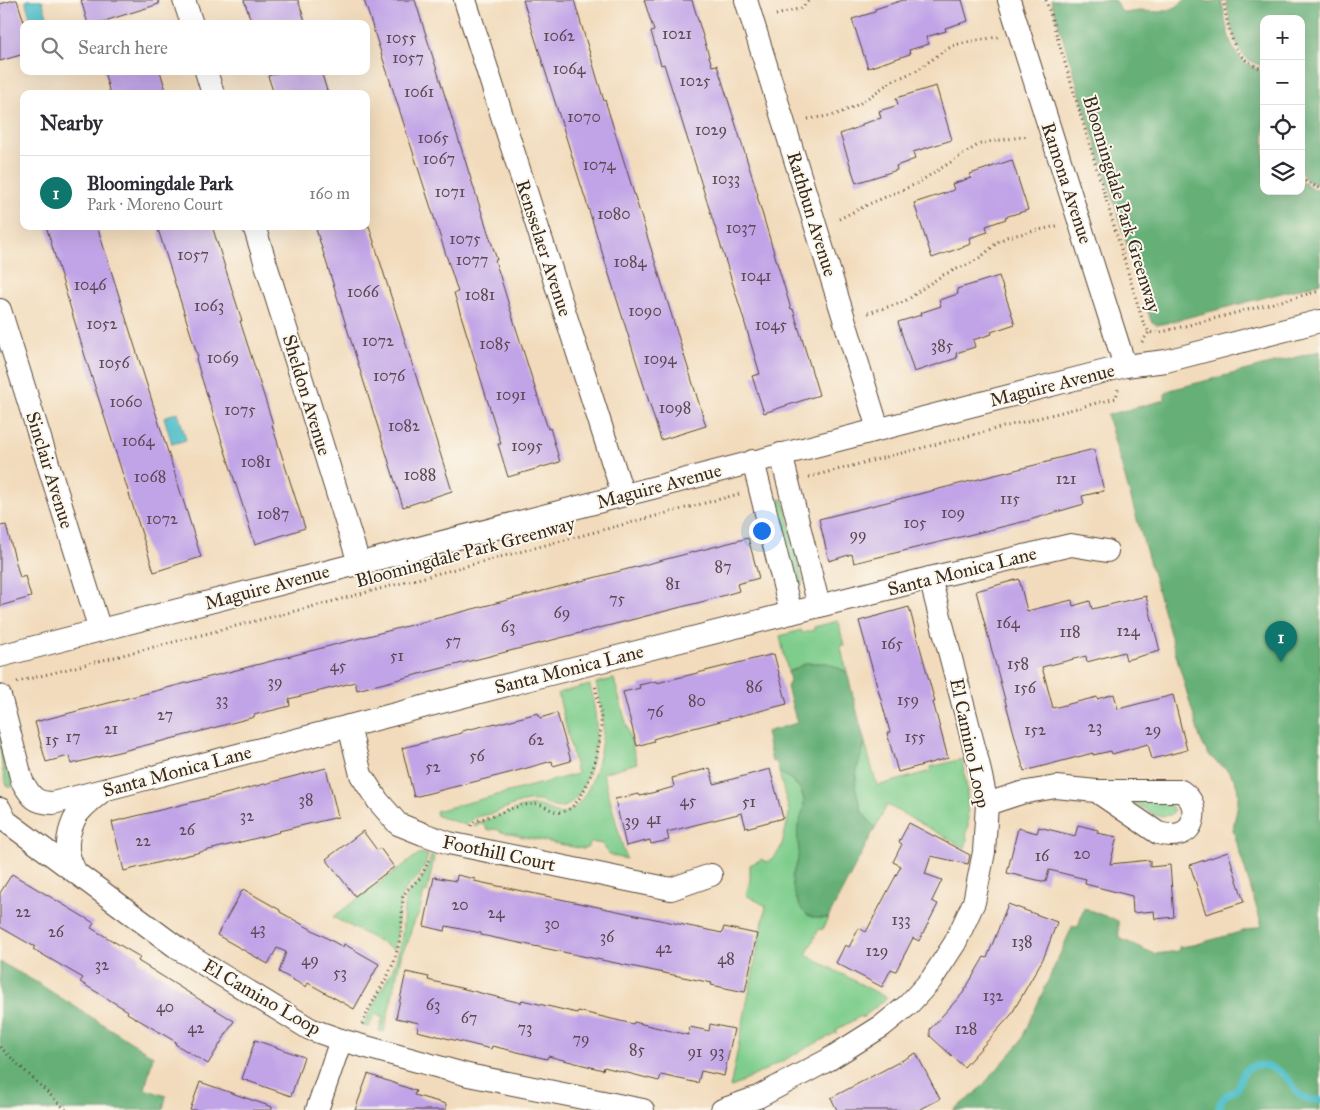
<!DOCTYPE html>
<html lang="en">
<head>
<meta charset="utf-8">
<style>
  :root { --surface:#fff; --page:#f2f2f3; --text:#2b2b33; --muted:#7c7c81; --line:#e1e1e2; --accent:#0f766e }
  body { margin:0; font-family:"IM FELL Great Primer",serif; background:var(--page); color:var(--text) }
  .controls { position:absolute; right:15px; top:15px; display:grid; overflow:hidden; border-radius:10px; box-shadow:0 5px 20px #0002 }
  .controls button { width:45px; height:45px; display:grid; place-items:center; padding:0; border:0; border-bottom:1px solid var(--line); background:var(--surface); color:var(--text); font:25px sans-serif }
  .you { position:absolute; left:761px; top:530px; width:18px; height:18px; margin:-12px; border:4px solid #fff; border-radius:50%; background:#1a73e8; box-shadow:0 0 0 8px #1a73e833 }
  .badge { display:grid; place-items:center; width:32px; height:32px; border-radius:50%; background:var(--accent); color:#fff; font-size:16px; font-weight:700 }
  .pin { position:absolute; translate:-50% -41px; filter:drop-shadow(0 1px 2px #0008) }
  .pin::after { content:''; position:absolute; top:26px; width:18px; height:15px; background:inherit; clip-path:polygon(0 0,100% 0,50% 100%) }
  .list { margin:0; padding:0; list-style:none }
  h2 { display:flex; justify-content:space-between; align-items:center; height:65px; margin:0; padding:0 20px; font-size:21px }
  h2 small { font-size:16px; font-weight:400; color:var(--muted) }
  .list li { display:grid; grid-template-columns:32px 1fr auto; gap:15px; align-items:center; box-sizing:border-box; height:75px; padding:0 20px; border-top:1px solid var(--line) }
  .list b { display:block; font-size:19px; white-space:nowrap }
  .list p { margin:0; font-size:16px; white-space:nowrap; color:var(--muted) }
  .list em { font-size:16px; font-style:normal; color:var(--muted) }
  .icon { flex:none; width:28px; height:28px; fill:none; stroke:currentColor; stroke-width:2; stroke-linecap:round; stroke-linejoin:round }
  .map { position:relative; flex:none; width:1320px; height:1110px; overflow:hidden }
  .search { position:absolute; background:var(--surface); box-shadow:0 5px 20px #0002; left:20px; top:20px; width:350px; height:55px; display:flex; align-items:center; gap:12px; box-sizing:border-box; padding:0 18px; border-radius:10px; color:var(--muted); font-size:19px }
  .panel { position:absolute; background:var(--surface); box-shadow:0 5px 20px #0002; left:20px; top:90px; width:350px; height:140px; border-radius:10px }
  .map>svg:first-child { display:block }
</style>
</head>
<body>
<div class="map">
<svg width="1320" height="1110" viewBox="0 0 1320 1110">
  <rect width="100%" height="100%" fill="#fbf7ec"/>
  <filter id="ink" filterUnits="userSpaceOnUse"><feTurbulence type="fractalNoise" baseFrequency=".02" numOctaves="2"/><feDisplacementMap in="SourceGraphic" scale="10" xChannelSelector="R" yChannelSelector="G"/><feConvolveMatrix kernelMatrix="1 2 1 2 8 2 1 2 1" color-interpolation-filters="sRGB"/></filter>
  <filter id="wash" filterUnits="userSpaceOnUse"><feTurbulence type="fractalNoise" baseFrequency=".0096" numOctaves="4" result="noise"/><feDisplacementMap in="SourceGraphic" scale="20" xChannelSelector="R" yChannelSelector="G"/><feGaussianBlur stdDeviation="1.12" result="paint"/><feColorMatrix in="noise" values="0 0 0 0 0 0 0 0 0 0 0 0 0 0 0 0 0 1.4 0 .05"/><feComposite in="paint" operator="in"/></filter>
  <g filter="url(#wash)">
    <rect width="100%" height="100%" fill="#f2dbbc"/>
    <!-- green -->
    <g fill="#7ecd8c" stroke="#5c7c55">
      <path d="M780 499 784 500 803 584H797L796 581 776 504 778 500Z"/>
      <path d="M838 621 844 645H840L847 672 827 663H807L788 672 780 636 801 630 802 633 814 630V627Z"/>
      <path d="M614 679 637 763 603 773 626 859 610 855 602 844 591 842 587 848 583 849 501 832 499 830 493 829 491 830 486 829V825L476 824V827L473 826 474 823C481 821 489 820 496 817 507 814 516 807 529 806 532 806 537 805 540 806 549 808 555 816 565 813 592 804 604 745 603 721 602 708 599 695 596 683Z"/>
      <path d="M590 685C593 701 597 718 596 734 596 753 584 803 563 807 553 810 547 802 538 801 522 799 508 808 494 813 488 815 481 815 475 818 472 820 469 822 466 825L437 816 436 811 577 774 558 693Z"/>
      <path d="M0 723 13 787H8C0 772 0 741 0 723Z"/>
      <path d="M865 743 877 786 931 771V767L962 759 967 790 968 828C965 833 967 835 967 839 967 842 966 845 965 848L887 805 875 828 862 812 855 787 857 768Z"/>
      <path d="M779 772 789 778 800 789 805 803 802 817 798 827 799 857 792 878 816 918H828L822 930 819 929 806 955 887 998 862 1018 861 1016 836 1030 837 1032 750 1078 730 1088 766 906 746 895 750 880V865L762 859 767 862C783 851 781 846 786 828 787 822 789 817 789 811Z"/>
      <path d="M1158 800 1168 804 1171 806 1174 811 1171 815 1159 816 1155 815 1131 801Z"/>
      <path d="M420 853 428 855 425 865 419 876 405 890 402 895 399 907 397 933 395 949H393L333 917Z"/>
      <path d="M431 856 434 857 427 893 424 892 419 914 413 923 408 942 402 952 384 1032 379 1031 383 1018 374 1014 369 1027 363 1026 375 1001 392 971 396 961 402 935 404 906 406 895 422 878 427 869Z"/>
    </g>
    <!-- forest -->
    <g fill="#66b078" stroke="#506d4b">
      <path d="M1051 0H1115L1120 10 1125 13 1139 11 1161 12 1176 7 1185 0H1202L1209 2 1221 0C1227 20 1226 47 1244 61 1250 66 1258 68 1264 74V191H1301V182L1311 188 1320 191V283L1166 323 1157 325 1151 321Z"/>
      <path d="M1226 0H1320V186C1312 183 1305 181 1301 173V19H1264V67C1259 64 1254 63 1249 60 1232 47 1230 19 1226 0Z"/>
      <path d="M1320 351V1110H953L976 1093 1020 1043 1073 925 1078 927 1084 908 1118 921 1119 938 1155 954 1179 951V947L1193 945 1262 926 1233 830C1234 819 1238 809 1238 799 1239 786 1234 776 1224 767 1220 764 1215 762 1212 758 1206 752 1203 745 1200 738L1107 415 1165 400V394L1170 390Z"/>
      <path d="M807 663H827L847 672 865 743 857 768 855 787 862 812 875 828 828 918C821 918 812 919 806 914 798 908 792 888 792 879 792 871 798 864 798 857 800 847 796 836 798 826 802 813 808 802 800 789 795 781 786 776 779 772L776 761 772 762 766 732 797 723 787 687 790 681 788 672Z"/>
      <path d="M0 962 36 982 153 1056 145 1089 166 1096 163 1110H0Z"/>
    </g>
    <!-- water -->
    <g fill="#53c0ca" stroke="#477574">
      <path d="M27 0H42L49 22V24H32L26 3Z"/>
      <path d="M178 412 186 440 172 444 164 417Z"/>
    </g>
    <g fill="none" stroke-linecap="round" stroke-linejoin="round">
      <!-- stream -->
      <path stroke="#53c0ca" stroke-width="7" d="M1218 1110C1220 1106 1221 1099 1225 1096 1229 1093 1234 1093 1237 1088 1240 1082 1241 1075 1246 1070 1258 1060 1278 1068 1287 1078 1293 1084 1296 1092 1302 1096 1307 1101 1313 1100 1320 1100"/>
    </g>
    <g id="blocks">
      <!-- building -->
      <g fill="#c1a4e7">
        <path d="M14 0H17L24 22V54L0 61V4Z"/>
        <path d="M81 0H158L159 4 95 24H88Z"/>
        <path d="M244 0H298L306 24H252Z"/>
        <path d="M364 0H415L470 176 497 260H495L516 328 548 429 550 428 560 462 508 477 498 444H501L454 293 458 292Z"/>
        <path d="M523 0H574L604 101 605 100 706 426 661 440Z"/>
        <path d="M644 0H692L712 66 717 65 758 195 757 196 791 309H793L819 395 764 413 752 376 760 374 740 307 664 64 661 65 656 48 651 32 654 31Z"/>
        <path d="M903 0H962L968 21 945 28 946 31 926 37 929 44 909 50 910 54 868 68 852 19 875 12V9Z"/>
        <path d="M104 71H160L167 94H110Z"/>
        <path d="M284 71H321L328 94H274L268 76Z"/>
        <path d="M936 86 952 140 913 152 915 159 896 166 897 170 856 183 840 134 862 126V124L881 118 879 111 898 105 896 98Z"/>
        <path d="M1012 160 1028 210 1005 217 1006 219 986 226 988 232 969 238 971 244 932 258 914 203 954 190 952 184 971 178 970 174Z"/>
        <path d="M46 226H97L201 557 154 572 85 356Z"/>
        <path d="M157 226H212L242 321H240L273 424 272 425 305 528 255 544 200 373 196 358 198 357Z"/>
        <path d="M315 226H369L452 491 403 507Z"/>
        <path d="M999 276 1015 324 991 332 992 334 973 340 975 347 956 353 957 358 914 372 898 322 921 315 920 313 941 306 939 300 958 294 957 289Z"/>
        <path d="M1094 449 1104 491 1082 496 1084 504 1026 521 854 563 852 554 829 561 819 519 1051 461V460Z"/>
        <path d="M6 525 20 578 25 576 31 597 0 606V526Z"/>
        <path d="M748 538 759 578 737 584 739 591 705 601 357 690 355 682 289 699 290 706 254 715V717L198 732 71 764 69 756 46 762 35 722Z"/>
        <path d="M1019 579 1027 611 1072 600 1073 606 1090 601 1092 609 1146 596 1160 651 1126 660 1124 652 1087 662 1086 656 1042 667 1053 708 1097 697V699L1114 694 1118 709 1173 695 1187 750 1152 759 1148 744 1112 754 1111 751 1093 755V753L1024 771 976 591Z"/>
        <path d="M909 607 935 702H933L948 758 898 772 887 733 890 732 859 621Z"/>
        <path d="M774 654 787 704 670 734 653 739 654 741 637 746 623 692 640 688 639 685 657 681V683Z"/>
        <path d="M538 713 540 718 557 713 571 761 553 766 552 761 509 773 414 797 402 748 462 733V731L496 723V724Z"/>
        <path d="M326 768 338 817 279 831 280 832 261 837 124 871 112 822 249 788Z"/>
        <path d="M710 768 714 784 770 769 783 818 746 828 742 813 667 832 669 840 651 844 650 840 626 846 615 799 639 794 640 796 674 787 672 778Z"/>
        <path d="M909 823 970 855 968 864 931 856 925 874 942 880 932 901 938 904 919 941 913 938 896 971 891 969 882 987 836 963 845 945 849 947 859 928 866 932 901 866 893 862 902 844 899 842Z"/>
        <path d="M1078 825 1098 830 1097 833 1117 837 1110 864 1150 860V867L1170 865 1174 917 1155 919 1154 911 1133 913 1132 896 1085 884 1086 879 1049 870 1046 882 1007 873 1018 828 1037 833 1039 827 1075 836Z"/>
        <path d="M363 831 377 850 380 848 394 867 355 896 326 859Z"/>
        <path d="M1228 852 1244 902 1206 914 1190 865Z"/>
        <path d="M12 874 94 923 91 928 140 957 138 961 234 1021 208 1064 175 1044 176 1042 127 1013 128 1011 80 982 83 978 33 949 35 947 0 927V893Z"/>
        <path d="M457 875 475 879 474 881 722 933 724 927 757 934 745 992 711 985 712 983 481 935V933L446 926 445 931 424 926 434 877 456 881Z"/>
        <path d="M243 889 280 910V912L343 947 344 944 379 964 354 1009 308 983 306 987 279 972 286 952 277 948 268 964 217 935Z"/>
        <path d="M1008 904 1057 922 1044 957 1011 1015 964 1067 930 1036V1029L963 993 984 957 987 958Z"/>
        <path d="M406 972 429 977 428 980 521 1003 522 1000 577 1013 578 1011 633 1024 634 1022 688 1035 690 1027 709 1031 710 1024 734 1029 724 1076 701 1071 698 1083 661 1075 659 1081 604 1067 603 1070 548 1056 547 1059 492 1046 491 1049 417 1031 419 1023 396 1018Z"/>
        <path d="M255 1040 304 1057 291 1096 242 1079Z"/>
        <path d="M916 1053 940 1099 919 1110H837L831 1098Z"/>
        <path d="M368 1074 416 1091 414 1095 446 1104V1110H355Z"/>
        <path d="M200 1082 272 1107V1110H190Z"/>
      </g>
    </g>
  </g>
  <g filter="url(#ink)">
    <use href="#blocks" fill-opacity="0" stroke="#564536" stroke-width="1"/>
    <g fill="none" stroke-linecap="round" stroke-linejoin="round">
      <defs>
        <g id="minor">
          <path d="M184 0 192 24"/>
          <path d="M465 0 623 495"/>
          <path d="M746 0 878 429"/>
          <path d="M1009 0 1125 366"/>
          <path d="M206 71 213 94"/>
          <path d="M254 226 359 563"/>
          <path d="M0 310 100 630"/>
          <path d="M781 454 819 606"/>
          <path d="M753 461 791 613"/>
          <path d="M0 656 1098 373 1125 366 1166 361 1320 321"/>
          <path d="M0 696 22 781C31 796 34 803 53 803L530 679 930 578 1071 545 1107 551"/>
          <path d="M349 726 361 775 378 801 398 824 423 834 449 843 671 889 711 875"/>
          <path d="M987 804 1021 793 1056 787 1096 791H1181C1191 798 1195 805 1193 818 1190 836 1173 837 1158 833L1096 791"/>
          <path d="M0 809 6 821 179 949 310 1029 341 1040 468 1075 643 1110"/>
          <path d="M75 871C72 864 68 857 68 849 67 836 73 817 82 809 87 803 94 798 100 793"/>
          <path d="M317 1110 341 1040"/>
          <path d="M722 1110 758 1097 828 1060 882 1026 908 1005 931 980 955 943 974 902 984 852 987 804 978 762 930 578"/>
        </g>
      </defs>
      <!-- minor casing -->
      <use href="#minor" stroke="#564536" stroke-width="24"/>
      <!-- path -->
      <g stroke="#564536" stroke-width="3" stroke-dasharray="1 4" stroke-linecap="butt">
        <path d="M1046 0 1143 322 1149 332 1153 333H1158L1320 291"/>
        <path d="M1223 0C1227 18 1230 49 1246 60 1251 64 1258 67 1264 70"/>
        <path d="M776 15 802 8 809 0"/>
        <path d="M808 119 835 115 847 110 859 104 892 81 916 71 945 50 955 45 972 41 998 37"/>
        <path d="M1301 178 1309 184 1320 188"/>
        <path d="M839 219 869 204 916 184 978 145 987 142 1029 136"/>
        <path d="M868 313 901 303 910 298 920 290 943 275 971 263 981 257 999 241 1007 237 1057 226"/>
        <path d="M1142 342 1149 332"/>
        <path d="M809 477 1116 398 1118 389"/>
        <path d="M17 682 326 603 739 494"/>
        <path d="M471 826 472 823C480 819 488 817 497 814 510 809 522 804 537 804 546 805 552 813 562 812 588 807 603 740 601 718 600 707 597 695 595 684"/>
        <path d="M362 1024 369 1009 388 975 394 962 401 935 403 897 407 890 419 879 426 867 429 858"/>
        <path d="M0 1047 66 1110"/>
      </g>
      <!-- minor -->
      <use href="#minor" stroke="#fff" stroke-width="22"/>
    </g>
  </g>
  <g text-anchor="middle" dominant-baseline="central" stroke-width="4" stroke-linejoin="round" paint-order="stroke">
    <!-- number labels -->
    <g font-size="16" fill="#5c4850">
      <text x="677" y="33">1021</text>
      <text x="559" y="35">1062</text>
      <text x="401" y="37">1055</text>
      <text x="408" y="57">1057</text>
      <text x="569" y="68">1064</text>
      <text x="695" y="80">1025</text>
      <text x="419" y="91">1061</text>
      <text x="584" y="116">1070</text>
      <text x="711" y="129">1029</text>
      <text x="433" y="137">1065</text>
      <text x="439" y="158">1067</text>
      <text x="599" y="164">1074</text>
      <text x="726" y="178">1033</text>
      <text x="450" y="191">1071</text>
      <text x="614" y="213">1080</text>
      <text x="741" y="227">1037</text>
      <text x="465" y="238">1075</text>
      <text x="193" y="254">1057</text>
      <text x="472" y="259">1077</text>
      <text x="630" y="261">1084</text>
      <text x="756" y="275">1041</text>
      <text x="90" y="284">1046</text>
      <text x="363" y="291">1066</text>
      <text x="480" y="294">1081</text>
      <text x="209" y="305">1063</text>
      <text x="645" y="310">1090</text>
      <text x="102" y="323">1052</text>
      <text x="771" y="324">1045</text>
      <text x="378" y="340">1072</text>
      <text x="495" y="343">1085</text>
      <text x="942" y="345">385</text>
      <text x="223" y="357">1069</text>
      <text x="660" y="358">1094</text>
      <text x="114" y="362">1056</text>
      <text x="389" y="375">1076</text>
      <text x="511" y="394">1091</text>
      <text x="126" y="401">1060</text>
      <text x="675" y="407">1098</text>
      <text x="240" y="409">1075</text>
      <text x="404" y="425">1082</text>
      <text x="138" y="440">1064</text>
      <text x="527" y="445">1095</text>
      <text x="256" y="461">1081</text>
      <text x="420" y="474">1088</text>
      <text x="150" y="476">1068</text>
      <text x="1066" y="478">121</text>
      <text x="1010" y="498">115</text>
      <text x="953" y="512">109</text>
      <text x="273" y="513">1087</text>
      <text x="162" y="518">1072</text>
      <text x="915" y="522">105</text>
      <text x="858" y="534">99</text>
      <text x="723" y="566">87</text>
      <text x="673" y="583">81</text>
      <text x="617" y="598">75</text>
      <text x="562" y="612">69</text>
      <text x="1008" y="622">164</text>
      <text x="508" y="626">63</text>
      <text x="1128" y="630">124</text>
      <text x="1070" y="631">118</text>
      <text x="453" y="640">57</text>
      <text x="892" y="643">165</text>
      <text x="397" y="655">51</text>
      <text x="1018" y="663">158</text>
      <text x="338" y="665">45</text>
      <text x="275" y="681">39</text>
      <text x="754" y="686">86</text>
      <text x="1025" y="687">156</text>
      <text x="222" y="699">33</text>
      <text x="908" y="699">159</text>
      <text x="697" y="700">80</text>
      <text x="655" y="711">76</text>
      <text x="165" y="714">27</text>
      <text x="1095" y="726">23</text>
      <text x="111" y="728">21</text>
      <text x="1035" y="729">152</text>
      <text x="1153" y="729">29</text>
      <text x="73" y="736">17</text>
      <text x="915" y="736">155</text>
      <text x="52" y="739">15</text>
      <text x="536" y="739">62</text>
      <text x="477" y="755">56</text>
      <text x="433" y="766">52</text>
      <text x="306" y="799">38</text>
      <text x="688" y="800">45</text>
      <text x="749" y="801">51</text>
      <text x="247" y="815">32</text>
      <text x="654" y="818">41</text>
      <text x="632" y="820">39</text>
      <text x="187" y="829">26</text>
      <text x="143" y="840">22</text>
      <text x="1082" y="853">20</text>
      <text x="1042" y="855">16</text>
      <text x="460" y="904">20</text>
      <text x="23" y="911">22</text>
      <text x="496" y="912">24</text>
      <text x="901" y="919">133</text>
      <text x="552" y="923">30</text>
      <text x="258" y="928">43</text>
      <text x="56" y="931">26</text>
      <text x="607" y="936">36</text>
      <text x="1022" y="941">138</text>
      <text x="664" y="947">42</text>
      <text x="877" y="950">129</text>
      <text x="726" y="958">48</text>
      <text x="310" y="959">49</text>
      <text x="102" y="964">32</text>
      <text x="340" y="972">53</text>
      <text x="993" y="995">132</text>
      <text x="433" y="1004">63</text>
      <text x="165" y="1006">40</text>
      <text x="469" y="1017">67</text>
      <text x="196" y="1027">42</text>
      <text x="525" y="1027">73</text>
      <text x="966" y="1028">128</text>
      <text x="581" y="1038">79</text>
      <text x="637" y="1049">85</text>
      <text x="695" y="1051">91</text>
      <text x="717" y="1051">93</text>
    </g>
    <!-- street labels -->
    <g font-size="19" fill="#3b2a1e" stroke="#fbf7ec">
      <text transform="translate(1067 183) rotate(72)">Ramona Avenue</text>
      <text transform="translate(1122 204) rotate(73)">Bloomingdale Park Greenway</text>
      <text transform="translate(812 214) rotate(73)">Rathbun Avenue</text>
      <text transform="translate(544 248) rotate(72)">Rensselaer Avenue</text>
      <text transform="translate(1052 385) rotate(-14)">Maguire Avenue</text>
      <text transform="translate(307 395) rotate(73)">Sheldon Avenue</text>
      <text transform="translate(50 470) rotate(73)">Sinclair Avenue</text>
      <text transform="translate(659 486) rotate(-15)">Maguire Avenue</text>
      <text transform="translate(465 552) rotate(-15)">Bloomingdale Park Greenway</text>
      <text transform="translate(962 571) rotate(-14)">Santa Monica Lane</text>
      <text transform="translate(267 587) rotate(-15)">Maguire Avenue</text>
      <text transform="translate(569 669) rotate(-14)">Santa Monica Lane</text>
      <text transform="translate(970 743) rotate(78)">El Camino Loop</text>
      <text transform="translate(177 771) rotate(-15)">Santa Monica Lane</text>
      <text transform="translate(499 853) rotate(12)">Foothill Court</text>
      <text transform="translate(262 997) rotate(30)">El Camino Loop</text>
    </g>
  </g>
</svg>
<div class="controls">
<button>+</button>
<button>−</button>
<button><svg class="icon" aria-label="locate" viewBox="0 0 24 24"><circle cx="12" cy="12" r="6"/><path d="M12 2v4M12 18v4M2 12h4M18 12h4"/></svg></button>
<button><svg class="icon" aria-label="layers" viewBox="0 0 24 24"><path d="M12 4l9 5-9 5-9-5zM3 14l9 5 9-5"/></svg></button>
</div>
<div class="you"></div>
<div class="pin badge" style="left:1281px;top:662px">1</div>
<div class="search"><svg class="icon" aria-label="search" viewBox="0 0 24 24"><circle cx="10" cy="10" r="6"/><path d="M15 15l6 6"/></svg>Search here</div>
<section class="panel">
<h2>Nearby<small></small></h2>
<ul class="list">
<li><span class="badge">1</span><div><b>Bloomingdale Park</b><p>Park · Moreno Court</p></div><em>160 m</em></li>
</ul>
</section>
</div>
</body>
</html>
